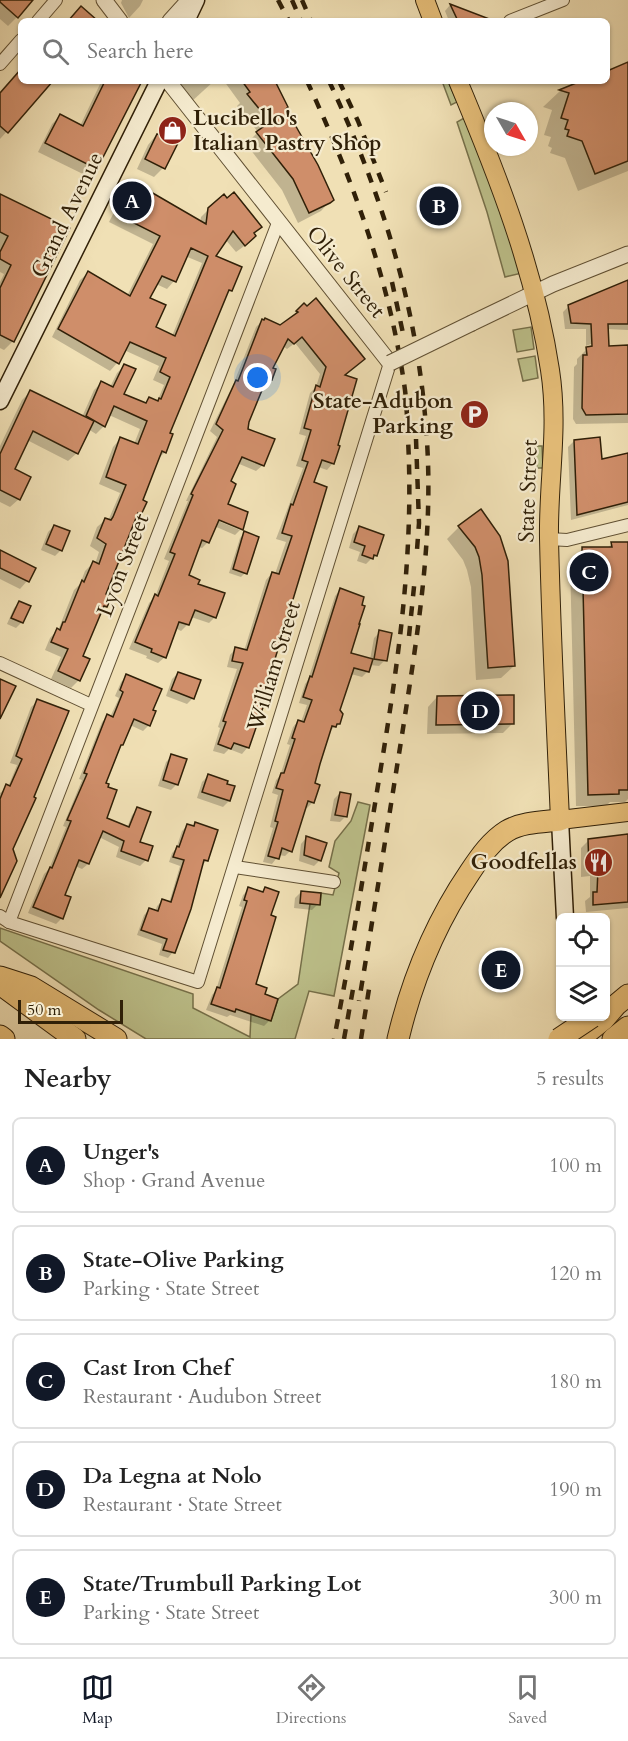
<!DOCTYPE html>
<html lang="en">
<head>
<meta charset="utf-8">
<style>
  :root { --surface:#fff; --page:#f2f2f2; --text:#222; --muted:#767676; --line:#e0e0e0; --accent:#111827 }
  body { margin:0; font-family:Cardo,serif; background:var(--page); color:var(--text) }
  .controls { position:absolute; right:18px; bottom:18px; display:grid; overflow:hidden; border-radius:9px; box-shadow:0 2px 4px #0004 }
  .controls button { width:54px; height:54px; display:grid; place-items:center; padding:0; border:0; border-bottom:2px solid var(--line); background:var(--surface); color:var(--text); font:30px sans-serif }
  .compass { position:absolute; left:484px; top:102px; width:54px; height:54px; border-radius:50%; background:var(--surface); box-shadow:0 2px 4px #0004; rotate:129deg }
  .scale { position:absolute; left:18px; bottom:15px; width:105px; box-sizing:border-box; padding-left:6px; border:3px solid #302008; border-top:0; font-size:16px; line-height:21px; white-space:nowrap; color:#302008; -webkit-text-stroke:4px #f5ebcf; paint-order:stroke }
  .you { position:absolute; left:258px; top:378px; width:21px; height:21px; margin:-15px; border:4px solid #fff; border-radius:50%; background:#1a73e8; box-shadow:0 0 0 9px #1a73e833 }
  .badge { display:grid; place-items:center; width:39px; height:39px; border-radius:50%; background:var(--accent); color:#fff; font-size:20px; font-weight:700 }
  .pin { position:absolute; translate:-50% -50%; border:3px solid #fff; box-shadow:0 2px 6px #0006 }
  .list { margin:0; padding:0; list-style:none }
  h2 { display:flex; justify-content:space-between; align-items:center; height:78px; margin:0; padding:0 24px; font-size:26px }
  h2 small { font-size:20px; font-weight:400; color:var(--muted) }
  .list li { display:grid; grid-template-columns:39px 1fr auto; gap:18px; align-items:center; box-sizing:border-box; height:96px; margin:0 12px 12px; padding:0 12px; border:2px solid var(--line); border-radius:9px }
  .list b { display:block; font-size:22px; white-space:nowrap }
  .list p { margin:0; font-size:20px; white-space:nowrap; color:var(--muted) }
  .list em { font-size:20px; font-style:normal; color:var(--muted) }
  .icon { flex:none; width:33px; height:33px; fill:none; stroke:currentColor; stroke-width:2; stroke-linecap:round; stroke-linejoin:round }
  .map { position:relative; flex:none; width:628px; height:1039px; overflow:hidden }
  .search { position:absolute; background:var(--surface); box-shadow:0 2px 4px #0004; left:18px; right:18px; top:18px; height:66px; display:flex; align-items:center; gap:15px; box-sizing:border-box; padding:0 21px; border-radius:9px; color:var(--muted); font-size:22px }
  .sheet { height:618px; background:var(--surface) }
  nav { display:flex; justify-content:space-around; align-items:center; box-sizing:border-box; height:84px; border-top:2px solid var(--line); background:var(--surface); font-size:16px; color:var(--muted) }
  nav a { display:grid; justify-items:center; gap:3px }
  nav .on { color:var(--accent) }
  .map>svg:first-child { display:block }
</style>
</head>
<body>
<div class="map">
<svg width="628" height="1039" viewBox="0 0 628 1039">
  <rect width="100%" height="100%" fill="#f0e0b5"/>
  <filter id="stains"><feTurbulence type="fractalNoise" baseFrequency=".00333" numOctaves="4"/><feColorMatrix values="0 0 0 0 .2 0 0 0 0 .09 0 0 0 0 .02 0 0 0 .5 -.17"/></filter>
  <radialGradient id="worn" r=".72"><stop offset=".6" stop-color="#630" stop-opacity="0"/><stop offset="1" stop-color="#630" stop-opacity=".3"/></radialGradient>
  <!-- green -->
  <g fill="#bdc18b" stroke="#76704a" stroke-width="1.5">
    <path d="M442 81H448L457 102 451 105Z"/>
    <path d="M464 118 482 161 522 273 505 277 487 212 457 122Z"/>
    <path d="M531 327 534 349 517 352 513 330Z"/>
    <path d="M535 356 538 378 523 381 518 359Z"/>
    <path d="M534 446H542L543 468H537Z"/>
    <path d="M358 802 370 805 334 996 309 991 295 1039H146L99 1010 0 941V928L193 994V1008L250 1037 251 1014 271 1020 278 999 298 984 310 904H320L321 893 333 895 339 873 329 867 335 841 351 821Z"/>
  </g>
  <!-- shadow -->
  <g fill="#0003" fill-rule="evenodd">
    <path d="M0 0H26L17 17 8 26 0 19Z"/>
    <path d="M122 0H143L140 6 129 18 121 3Z"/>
    <path d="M450 5 481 17 477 21H449L445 11Z"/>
    <path d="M628 64V171L578 191 565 158 550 153 552 148 548 146 551 137 544 135 552 110 543 107 560 91 585 81H607V72Z"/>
    <path d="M21 71V81H52L0 139V94Z"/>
    <path d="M97 81H140L96 168 87 176 38 152 52 124 60 116 80 126 100 84Z"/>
    <path d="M178 81H214L191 102 179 86Z"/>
    <path d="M224 81H273L284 109 332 199 321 211 298 223 282 190 246 144 258 132 237 106 240 103Z"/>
    <path d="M168 120 184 128 163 168 154 177 137 169 148 145Z"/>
    <path d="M132 183 200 223 201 217 209 209 252 234 247 244 236 252 225 239 214 257 231 290 225 295 168 434 165 452 157 460 141 501 140 514 133 521 104 595 106 606 100 611 81 657 79 680 71 688 51 679 61 657 45 650 50 638 59 628 74 590 80 584 85 571 93 563 95 564 99 552 90 546 97 527 105 520 108 521 120 493 99 484 113 447 120 439 134 444 140 429 109 415 104 426 96 434 88 429 77 453 68 461 27 440 13 469 19 499 10 507 0 502V446L22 400 30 392 82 417 94 390 101 383 110 387 117 373 125 365 122 395 144 404 150 399 157 402 164 385 153 380 159 366 124 350 117 363 110 371 52 337 80 280 88 273 127 296 153 244 109 222 125 191ZM185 256 202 263 172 336 154 328 148 299 156 284 167 289 174 281Z"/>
    <path d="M0 196 68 229 13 341 4 350 0 348V282L4 274 0 272Z"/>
    <path d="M628 282V330L607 329 601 340 586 346V329H565L563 312 569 306Z"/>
    <path d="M304 305 343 376 333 463 327 470 318 467 248 747 242 754 229 749 224 754 213 751 220 728 218 727 237 669 227 667 230 655 236 648 244 651 266 580 272 573 275 574 286 542 276 539 303 468 296 466 306 436 299 434 310 393 316 387 320 374 295 343 287 349 283 346 271 368 270 379 263 385 248 422 246 430 263 465 256 471 237 463 229 482 226 505 241 529 235 535 214 526 208 542 202 548 198 547 187 576 215 617 209 623 191 617 187 625 181 631 175 628 165 657 158 663 146 658 147 656 129 649 149 603 155 597 169 561 164 559 188 501H186L217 437 210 431 233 385 256 327 262 321 281 327ZM213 515 240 527V530L211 518Z"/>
    <path d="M628 347V423L576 424 573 419 574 367 577 364V359L587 349Z"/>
    <path d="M574 441 600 461 628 454V505L571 520 568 447Z"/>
    <path d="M480 512 514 666 501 678 476 680 471 587 467 570 463 560 447 539 459 527Z"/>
    <path d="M54 526 61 550 55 556 41 550 48 532Z"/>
    <path d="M359 528 375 555 366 564 357 561 360 552 349 548 353 534Z"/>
    <path d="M245 533V573L241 577 229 573 240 538Z"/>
    <path d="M628 541V799L625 802H610L606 806H576L570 561 582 549 607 548 612 544H625Z"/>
    <path d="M0 552 27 581 20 589 0 579Z"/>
    <path d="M340 590 349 654 370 660 374 638 380 632 385 660 379 666 370 665 368 671 362 677 351 674 339 711 338 723 328 733 313 784V802L307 808 304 807 290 851 285 856 279 855 272 864 263 862 273 828 270 827 278 795 272 793 276 780 280 776 290 745 287 744 293 727 298 721 301 722 307 705 299 703 305 684 308 680 335 596Z"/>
    <path d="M20 602 22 622 16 628 7 624 14 608Z"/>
    <path d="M178 673 193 698 187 704 166 696 172 679Z"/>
    <path d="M127 676 151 711 149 725 143 731 130 725 119 748 104 784 105 819 127 828 132 815 138 809V842L146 860 140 866 116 857 119 847 99 837 88 864 82 869 75 866 63 896 62 918 56 924 28 913 44 874 49 869 66 827 63 826 82 780 79 779 102 722 108 716 110 717 119 698 115 696 121 682Z"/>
    <path d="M437 697 513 723 503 733 427 734 428 707Z"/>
    <path d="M38 701 11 849 0 894V793L8 787 17 765 10 763 31 707Z"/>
    <path d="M172 756 177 784 171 790 158 786 166 762Z"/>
    <path d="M208 776 229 801 223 807 197 798 202 782Z"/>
    <path d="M340 793 346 816 340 822 330 821 334 799Z"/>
    <path d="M196 824 207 860 201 866 173 952 168 958 159 955 162 944 137 935 144 915 149 910 155 912 157 906 162 901 169 903 180 866 169 862 172 853 176 849 182 831 187 826 192 827Z"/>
    <path d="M627 833 628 908 586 912 585 901 590 897V876L581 877V848L589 840 624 836Z"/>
    <path d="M306 838 320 860 314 866 299 861 301 844Z"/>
    <path d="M249 889 261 893 265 889 269 916 255 985 263 995 270 1020 264 1026 230 1015 227 1017 206 1010 212 995 216 990 242 907 239 906 243 895Z"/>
    <path d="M301 892 318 904 312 910 294 908 295 898Z"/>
  </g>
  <!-- building -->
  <g fill="#cf8e6a" stroke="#302008" stroke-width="1.5" fill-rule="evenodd">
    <path d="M0 0H33L18 18 0 2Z"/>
    <path d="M450 4 492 20V21H458Z"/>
    <path d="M81 6 98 21H68Z"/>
    <path d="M628 62V161L595 174 582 141 567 136 569 130 565 129 568 120 561 118 569 93 559 90 581 81H607V71Z"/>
    <path d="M21 69V81H53L8 133 0 126V93Z"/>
    <path d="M105 81H142L97 169 45 143 60 114 83 126Z"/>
    <path d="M242 81H275L288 107 286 109 318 165 334 200 330 203 309 213 293 179 256 132 270 122 247 94 250 92Z"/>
    <path d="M168 118 186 127 165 169 145 159 157 134 160 135Z"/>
    <path d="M132 181 206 224 208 208 224 194 227 198 234 192 262 227 254 233 256 236 245 246 233 231 216 256 242 267 232 291 229 290 170 433 173 434 166 453 162 451 153 474 143 500 147 502 141 515 138 513 106 594 112 596 107 607 104 606 83 656 90 659 80 681 58 671 68 649 51 642 57 628 60 630 63 622H65L82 580 84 582 93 561 99 564 106 544 97 538 105 518 111 520 113 517 126 485 106 477 120 437 138 444 147 421 114 406 105 427 86 416 101 381 113 387 124 364 136 369 124 394 146 403 149 397 158 401 159 398 161 399 170 377 160 372 166 358 130 342 119 364 58 329 88 271 130 296 160 236 116 214ZM191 248 208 256 175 336 156 327 166 305 150 298 162 276 176 282Z"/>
    <path d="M0 194 70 228 14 342 0 335V288L11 265 0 259V252L8 236 0 232Z"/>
    <path d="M628 280V324H608L609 346 628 345V414L586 415 582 408 583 355H587L586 347 592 346 591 324 571 323 568 305Z"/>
    <path d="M316 298 365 359 345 375 357 379 338 445 340 446 334 464 322 460 314 482 327 487 265 692 268 693 249 748 234 743 231 749 218 744 226 722 223 721 243 663 232 661 235 647 247 650 272 572 279 574 292 536 282 533 291 504 293 505 308 462 302 460 311 430 304 428 316 385 320 387 326 367 302 337 294 344 288 339 273 368 276 369 272 380 267 378 249 422 248 429 275 439 264 466 242 457 231 481 236 484 228 504 248 512 243 530 219 520 209 543 202 540 189 575 200 580 198 584 225 593 216 618 195 610 189 625 179 622 166 658 151 652 152 649 135 642 155 594 158 596 175 554 170 552 193 495 191 494 223 430 216 424 236 380 238 381 262 319 264 320 265 318 280 325 298 312 296 311 304 303 307 306Z"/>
    <path d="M30 390 94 421 78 454 33 431 15 469 31 477 20 500 0 490V454Z"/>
    <path d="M600 437 602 459 628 453V502L577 515 574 440Z"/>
    <path d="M481 509 500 536 508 561 515 666 488 668 482 575 479 557 475 547 458 526Z"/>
    <path d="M54 525 70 531 62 551 46 544Z"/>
    <path d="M359 526 384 535 377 556 374 555 373 559 362 555 365 546 354 542Z"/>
    <path d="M244 531 259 537 247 574 233 569Z"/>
    <path d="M611 542H628V790H619V794L588 795 582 547H612Z"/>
    <path d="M0 550 36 568 29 582 0 568Z"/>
    <path d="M340 588 364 597 362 605 365 606 359 624H360L351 653 373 659 369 672 354 668 340 710 343 714 340 724H337L336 727 332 726 320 764 315 783 320 785 314 803 308 801 292 852 282 848 279 859 268 856 278 822 275 821 283 790 276 788 281 773H284L295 739 292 738 298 720 304 722 312 700 303 697 310 676 312 677Z"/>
    <path d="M19 601 31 606 23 623 11 618Z"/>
    <path d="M379 630 392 633 387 661 374 659Z"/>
    <path d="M178 672 201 680 194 699 171 690Z"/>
    <path d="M126 674 162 689 153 710 156 711 150 726 134 719 123 745H121L106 783 109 784 108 787 117 790 107 818 129 827 137 807 151 812 140 842 153 846 148 861 121 851 124 841 103 831 89 864 79 860 65 895 71 897 63 919 33 907 50 867 52 868 71 821 67 820 87 774 84 773 107 714 113 717 123 692 120 690Z"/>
    <path d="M0 679 16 686 0 719Z"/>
    <path d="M514 695V724L436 725 437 696Z"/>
    <path d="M37 699 69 711 34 797 36 798 13 849 17 861 0 898V799L6 784 10 786 22 759 16 756Z"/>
    <path d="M171 754 187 759 178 785 163 780Z"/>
    <path d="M208 774 228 781 227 784 235 786 230 801 202 792Z"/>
    <path d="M340 792 351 794 347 817 335 815Z"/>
    <path d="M195 822 218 830 208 861 204 860 191 909 175 953 163 950 167 939 141 930 149 908 158 911 162 899 171 902 184 860 173 857 177 846 179 847 187 824 194 826Z"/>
    <path d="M628 834V902L593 905V892H597L598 869H589L588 839Z"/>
    <path d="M306 836 327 843 321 861 304 855Z"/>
    <path d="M248 887 263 892 265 887 279 892 271 915 276 917 256 984 267 988 265 994 278 999 271 1021 236 1009 235 1012 211 1004 217 987 220 988 247 901 244 900Z"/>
    <path d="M301 891 321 893 320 905 300 903Z"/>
  </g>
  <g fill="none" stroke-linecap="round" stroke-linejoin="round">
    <defs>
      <g id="minor">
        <path d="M38 21 56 0"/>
        <path d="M510 21 563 0"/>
        <path d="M0 64 21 40"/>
        <path d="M549 539 567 540 628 525"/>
        <path d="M0 663 91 705"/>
        <path d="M235 867 334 882"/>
        <path d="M0 916 9 922 198 982 390 363"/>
        <path d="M9 922 278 223"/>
      </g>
      <g id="tertiary">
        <path d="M104 0 120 21"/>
        <path d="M170 21 189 0"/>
        <path d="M168 81 390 363"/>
        <path d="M472 323 553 284 628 254"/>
      </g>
      <g id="secondary">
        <path d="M186 21 196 0"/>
        <path d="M0 401 159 81"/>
        <path d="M560 820 565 918"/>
      </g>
      <g id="primary">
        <path d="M425 0 433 21"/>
        <path d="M458 81C497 174 535 270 550 370 559 428 548 481 549 538 551 632 556 726 560 820L628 812"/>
      </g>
      <g id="motorway">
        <path d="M0 977 31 987 116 1039"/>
        <path d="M0 984 75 1039"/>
        <path d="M0 1036 4 1039"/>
        <path d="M398 1039C412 980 436 922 470 872 480 857 491 841 507 831 522 822 543 822 560 820"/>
        <path d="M579 1039 604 1019 616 1005 628 995"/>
        <path d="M613 1039 628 1027"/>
      </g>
    </defs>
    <!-- minor casing -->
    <use href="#minor" stroke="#605033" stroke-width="14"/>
    <!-- tertiary casing -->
    <use href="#tertiary" stroke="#605033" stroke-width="17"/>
    <!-- secondary casing -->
    <use href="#secondary" stroke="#302008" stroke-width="19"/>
    <!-- primary casing -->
    <use href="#primary" stroke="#302008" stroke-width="20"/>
    <!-- motorway casing -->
    <use href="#motorway" stroke="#302008" stroke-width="23"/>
    <!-- minor -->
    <use href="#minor" stroke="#f5ebcf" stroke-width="12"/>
    <!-- tertiary -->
    <use href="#tertiary" stroke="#f5ebcf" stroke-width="15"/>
    <!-- secondary -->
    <use href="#secondary" stroke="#f5ebcf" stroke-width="16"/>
    <!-- primary -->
    <use href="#primary" stroke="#e8c07a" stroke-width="18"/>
    <!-- motorway -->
    <use href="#motorway" stroke="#e8c07a" stroke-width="21"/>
    <!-- rail -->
    <g stroke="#302008" stroke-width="4.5" stroke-dasharray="10 10" stroke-linecap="butt">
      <path d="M278 0 289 21"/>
      <path d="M292 0 301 21"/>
      <path d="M302 0 311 21"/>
      <path d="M307 81C353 180 390 281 405 390 407 406 407 423 408 439 414 551 399 657 381 767 366 858 352 949 334 1039"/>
      <path d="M329 81C387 204 423 326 428 462 431 554 416 644 402 735 388 823 374 912 359 1001"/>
      <path d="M339 81 358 121 386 192"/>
      <path d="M392 282 404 338"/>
      <path d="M416 439 419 523 417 550"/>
      <path d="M409 636 415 577"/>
      <path d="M344 1039 353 989"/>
      <path d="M361 1039 369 989"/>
    </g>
    <defs>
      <path id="tertiary-bridge" d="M390 363 472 323"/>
      <path id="motorway-bridge" d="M559 1039 592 1017"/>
    </defs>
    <!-- tertiary-bridge casing -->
    <use href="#tertiary-bridge" stroke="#605033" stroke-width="17" stroke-linecap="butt"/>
    <!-- motorway-bridge casing -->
    <use href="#motorway-bridge" stroke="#302008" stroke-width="23" stroke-linecap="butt"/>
    <!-- tertiary-bridge -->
    <use href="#tertiary-bridge" stroke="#f5ebcf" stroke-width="15"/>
    <!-- motorway-bridge -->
    <use href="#motorway-bridge" stroke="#e8c07a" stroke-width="21"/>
  </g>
  <!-- icons -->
  <defs>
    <symbol id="shop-disc" viewBox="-11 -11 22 22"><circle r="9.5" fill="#8f2418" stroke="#f5ebcf"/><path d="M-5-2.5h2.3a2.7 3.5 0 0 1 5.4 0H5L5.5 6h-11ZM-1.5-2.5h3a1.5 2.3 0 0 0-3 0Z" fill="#fff"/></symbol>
    <symbol id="parking-disc" viewBox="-11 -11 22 22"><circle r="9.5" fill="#8f2418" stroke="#f5ebcf"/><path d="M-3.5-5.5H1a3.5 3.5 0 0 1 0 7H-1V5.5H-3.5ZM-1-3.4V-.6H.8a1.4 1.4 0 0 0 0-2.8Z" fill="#fff"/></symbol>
    <symbol id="restaurant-disc" viewBox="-11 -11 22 22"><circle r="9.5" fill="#8f2418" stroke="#f5ebcf"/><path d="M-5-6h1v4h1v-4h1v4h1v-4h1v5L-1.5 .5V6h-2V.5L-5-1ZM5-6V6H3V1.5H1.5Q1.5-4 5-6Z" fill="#fff"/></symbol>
  </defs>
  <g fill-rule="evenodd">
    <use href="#shop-disc" x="156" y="114" width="33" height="33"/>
    <use href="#parking-disc" x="458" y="398" width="33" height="33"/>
    <use href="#restaurant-disc" x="582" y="846" width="33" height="33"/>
  </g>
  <g text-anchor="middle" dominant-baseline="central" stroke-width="4.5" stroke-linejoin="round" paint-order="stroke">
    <!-- poi labels -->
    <g font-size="22" font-weight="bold" fill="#302008" stroke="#f5ebcf" text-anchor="end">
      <text x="193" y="118" text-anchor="start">Lucibello's<tspan x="193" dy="25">Italian Pastry Shop</tspan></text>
      <text x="453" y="401">State-Adubon<tspan x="453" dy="25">Parking</tspan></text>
      <text x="577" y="862">Goodfellas</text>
    </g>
    <!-- street labels -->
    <g font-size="22" fill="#302008" stroke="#f5ebcf">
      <text transform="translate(67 215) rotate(-64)">Grand Avenue</text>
      <text transform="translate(346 272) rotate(51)">Olive Street</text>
      <text transform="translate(528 491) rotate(-88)">State Street</text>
      <text transform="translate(123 565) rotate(-69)">Lyon Street</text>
      <text transform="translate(274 666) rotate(-73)">William Street</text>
    </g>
  </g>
  <rect width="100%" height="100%" filter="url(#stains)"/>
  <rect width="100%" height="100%" fill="url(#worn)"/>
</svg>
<div class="controls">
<button><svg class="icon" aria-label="locate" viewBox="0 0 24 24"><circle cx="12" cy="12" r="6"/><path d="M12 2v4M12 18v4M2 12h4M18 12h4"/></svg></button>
<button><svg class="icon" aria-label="layers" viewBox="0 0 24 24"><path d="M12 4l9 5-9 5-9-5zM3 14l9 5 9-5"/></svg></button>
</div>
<svg class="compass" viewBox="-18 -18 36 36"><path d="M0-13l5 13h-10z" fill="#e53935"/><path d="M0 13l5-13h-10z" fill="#767676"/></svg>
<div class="scale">50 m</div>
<div class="you"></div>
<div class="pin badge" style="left:132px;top:201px">A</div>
<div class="pin badge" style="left:439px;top:206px">B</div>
<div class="pin badge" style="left:589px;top:572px">C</div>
<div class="pin badge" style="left:480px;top:711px">D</div>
<div class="pin badge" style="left:501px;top:970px">E</div>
<div class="search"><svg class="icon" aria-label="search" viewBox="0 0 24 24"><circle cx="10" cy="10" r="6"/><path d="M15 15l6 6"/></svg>Search here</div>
</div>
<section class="sheet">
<h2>Nearby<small>5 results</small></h2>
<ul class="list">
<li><span class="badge">A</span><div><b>Unger's</b><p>Shop · Grand Avenue</p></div><em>100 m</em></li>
<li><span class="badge">B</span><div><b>State-Olive Parking</b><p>Parking · State Street</p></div><em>120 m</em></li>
<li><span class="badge">C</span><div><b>Cast Iron Chef</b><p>Restaurant · Audubon Street</p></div><em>180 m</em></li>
<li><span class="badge">D</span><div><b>Da Legna at Nolo</b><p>Restaurant · State Street</p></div><em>190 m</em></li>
<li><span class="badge">E</span><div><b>State/Trumbull Parking Lot</b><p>Parking · State Street</p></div><em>300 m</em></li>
</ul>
</section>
<nav>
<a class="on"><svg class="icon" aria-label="map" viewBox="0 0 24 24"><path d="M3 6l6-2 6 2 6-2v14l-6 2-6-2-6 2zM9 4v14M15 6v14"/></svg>Map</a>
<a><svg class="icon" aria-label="directions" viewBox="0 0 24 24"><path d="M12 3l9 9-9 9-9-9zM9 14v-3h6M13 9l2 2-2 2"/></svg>Directions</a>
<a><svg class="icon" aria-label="saved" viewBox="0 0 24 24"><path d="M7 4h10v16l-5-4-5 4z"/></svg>Saved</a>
</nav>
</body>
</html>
